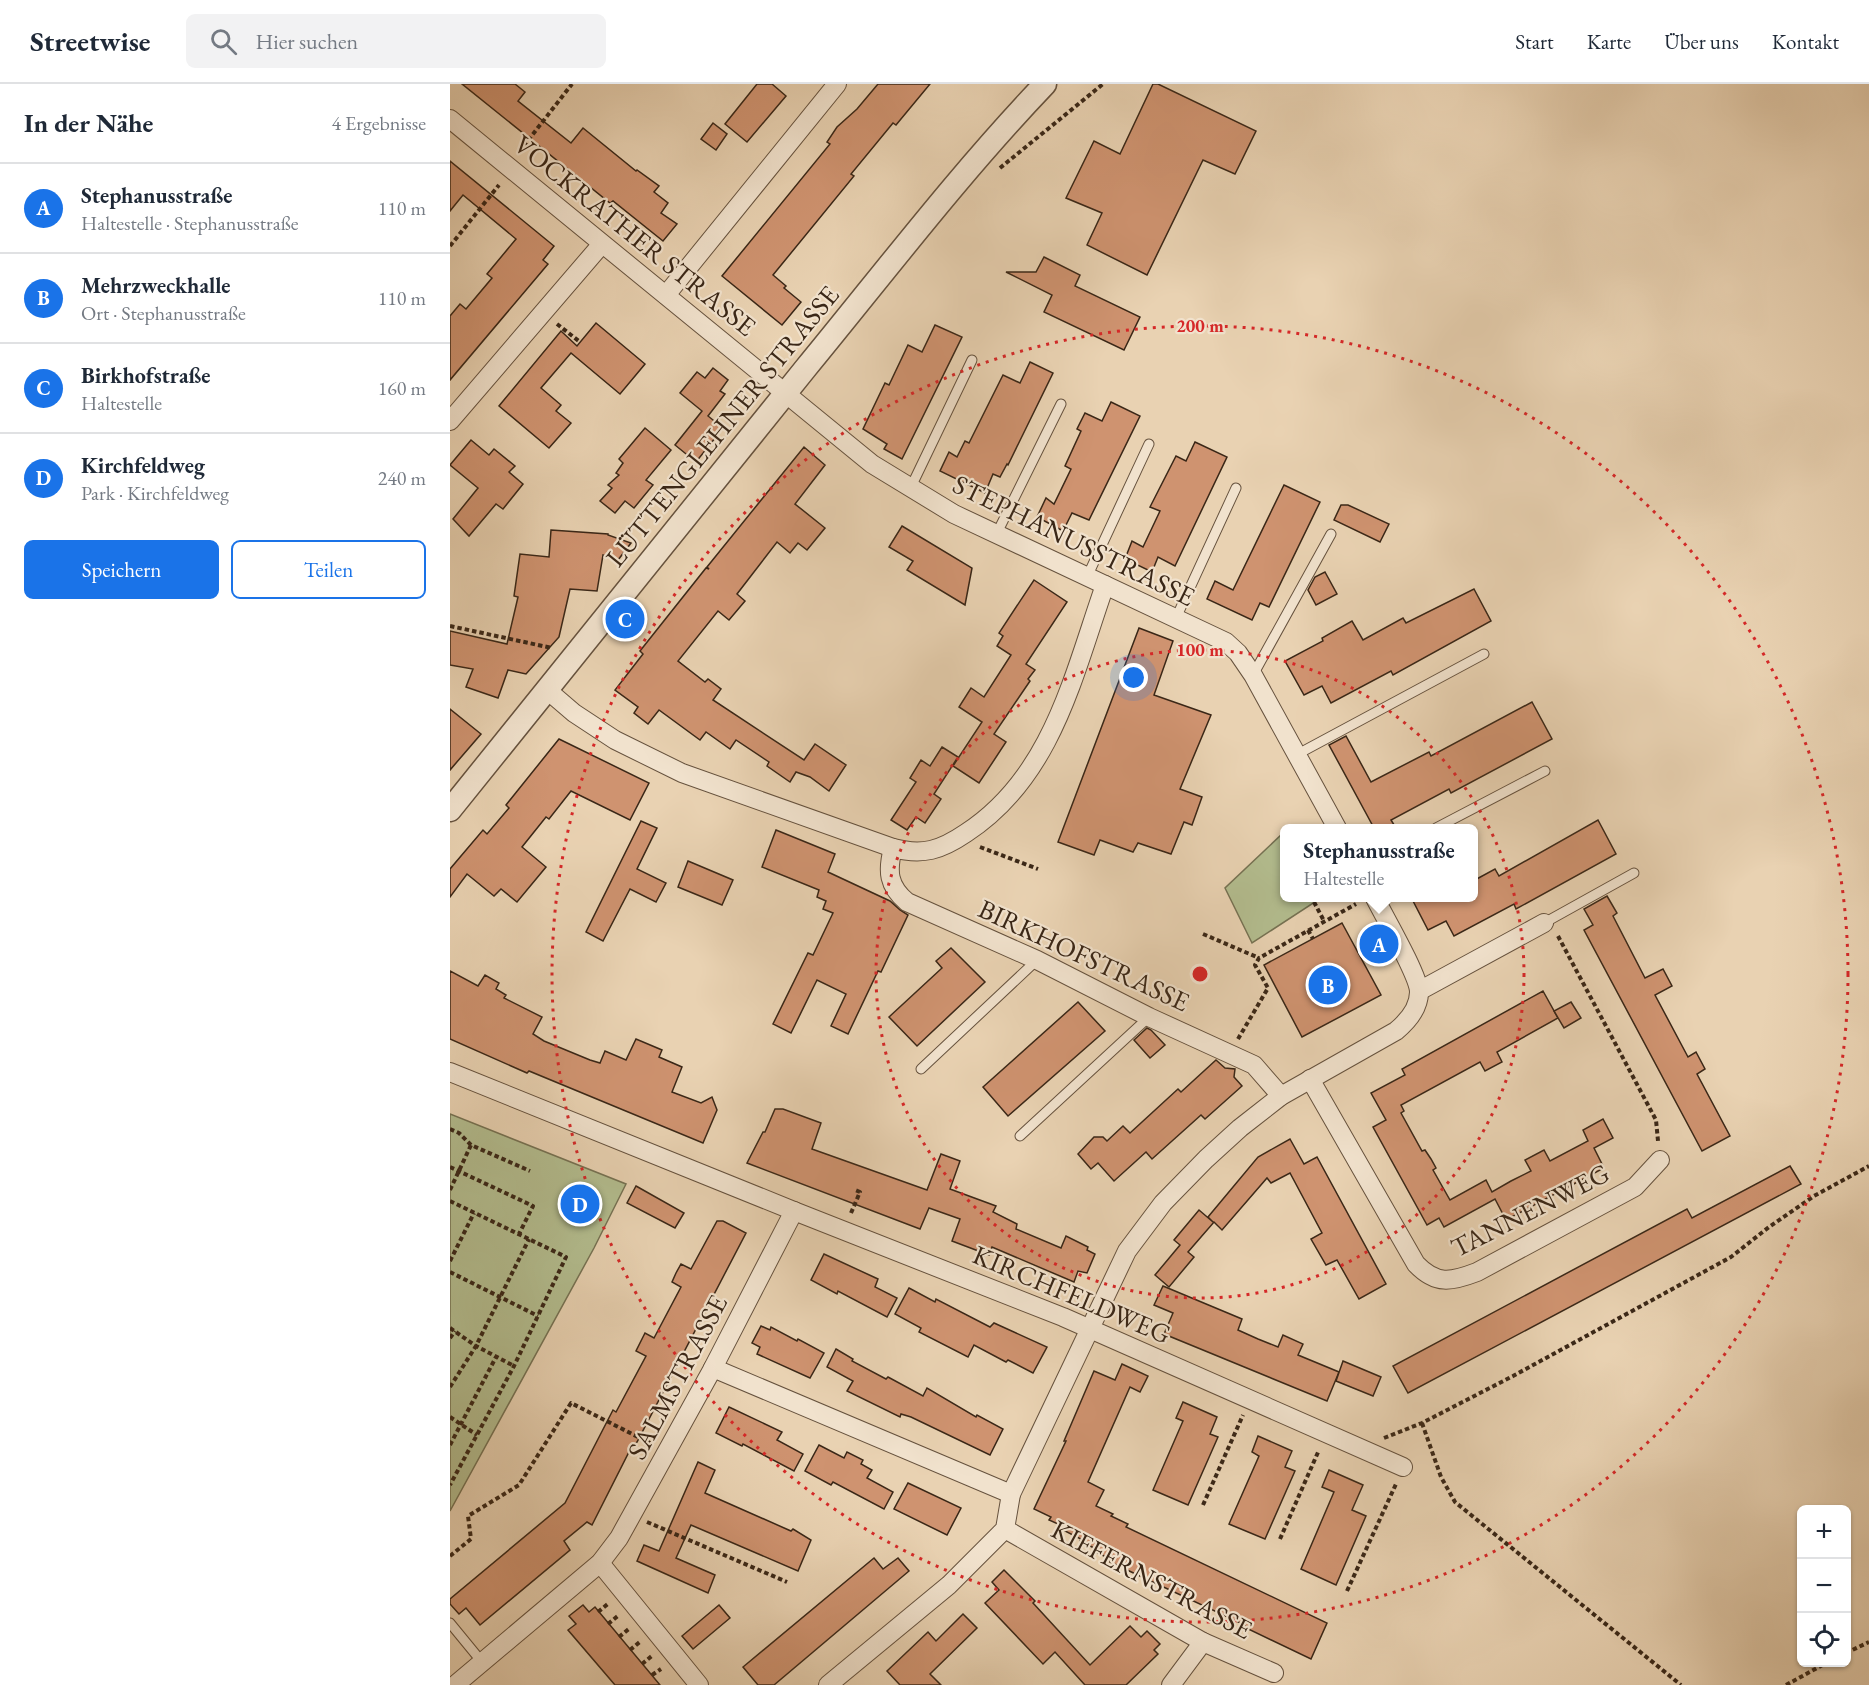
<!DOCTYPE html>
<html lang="de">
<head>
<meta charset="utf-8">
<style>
  :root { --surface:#fff; --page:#f2f2f3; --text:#1f2937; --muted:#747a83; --line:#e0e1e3; --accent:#1a73e8 }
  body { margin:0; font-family:"EB Garamond",serif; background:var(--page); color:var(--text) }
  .controls { position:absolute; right:18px; bottom:18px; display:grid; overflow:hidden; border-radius:9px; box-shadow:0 2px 4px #0004 }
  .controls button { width:54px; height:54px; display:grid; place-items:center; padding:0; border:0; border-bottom:2px solid var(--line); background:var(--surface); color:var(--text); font:30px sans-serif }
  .you { position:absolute; left:684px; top:594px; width:21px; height:21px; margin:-15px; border:4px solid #fff; border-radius:50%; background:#1a73e8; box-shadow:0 0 0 9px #1a73e833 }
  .badge { display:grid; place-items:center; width:39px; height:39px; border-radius:50%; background:var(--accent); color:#fff; font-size:20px; font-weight:700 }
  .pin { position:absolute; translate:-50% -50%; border:3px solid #fff; box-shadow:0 2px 6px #0006 }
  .popup { position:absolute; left:830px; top:740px; width:198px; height:78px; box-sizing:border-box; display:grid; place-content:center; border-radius:9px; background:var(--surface); filter:drop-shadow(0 2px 4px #0005); font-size:20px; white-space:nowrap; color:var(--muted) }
  .popup b { font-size:22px; color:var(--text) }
  .popup::after { content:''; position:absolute; left:50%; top:100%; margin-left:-12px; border:12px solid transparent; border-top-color:var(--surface) }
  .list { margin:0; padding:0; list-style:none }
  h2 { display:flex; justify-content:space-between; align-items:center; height:78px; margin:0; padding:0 24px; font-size:26px }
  h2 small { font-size:20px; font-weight:400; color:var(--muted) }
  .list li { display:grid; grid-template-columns:39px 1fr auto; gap:18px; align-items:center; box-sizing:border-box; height:90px; padding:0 24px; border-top:2px solid var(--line) }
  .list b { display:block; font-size:22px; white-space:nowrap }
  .list p { margin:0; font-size:20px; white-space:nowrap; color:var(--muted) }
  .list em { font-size:20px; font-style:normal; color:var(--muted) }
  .actions { display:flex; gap:12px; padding:18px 24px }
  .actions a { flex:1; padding:14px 0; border:2px solid var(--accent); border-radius:9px; text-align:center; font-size:21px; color:var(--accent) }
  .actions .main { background:var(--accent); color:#fff }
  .icon { flex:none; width:33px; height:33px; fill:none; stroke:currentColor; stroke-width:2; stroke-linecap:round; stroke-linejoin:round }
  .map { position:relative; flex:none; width:1419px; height:1601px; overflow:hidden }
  header { display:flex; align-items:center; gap:36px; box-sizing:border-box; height:84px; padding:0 30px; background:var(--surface); border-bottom:2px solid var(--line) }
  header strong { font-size:28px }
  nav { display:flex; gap:33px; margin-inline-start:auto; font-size:21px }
  .search { width:420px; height:54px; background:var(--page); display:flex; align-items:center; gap:15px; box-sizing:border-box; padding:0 21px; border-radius:9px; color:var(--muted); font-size:22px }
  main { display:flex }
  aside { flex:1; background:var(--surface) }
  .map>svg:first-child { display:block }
</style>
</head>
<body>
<header>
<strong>Streetwise</strong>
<div class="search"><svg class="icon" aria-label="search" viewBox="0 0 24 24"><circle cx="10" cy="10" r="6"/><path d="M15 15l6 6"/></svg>Hier suchen</div>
<nav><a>Start</a><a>Karte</a><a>Über uns</a><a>Kontakt</a></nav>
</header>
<main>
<aside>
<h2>In der Nähe<small>4 Ergebnisse</small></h2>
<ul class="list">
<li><span class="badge">A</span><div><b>Stephanusstraße</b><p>Haltestelle · Stephanusstraße</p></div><em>110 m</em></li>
<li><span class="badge">B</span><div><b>Mehrzweckhalle</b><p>Ort · Stephanusstraße</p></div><em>110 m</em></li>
<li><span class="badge">C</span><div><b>Birkhofstraße</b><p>Haltestelle</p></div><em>160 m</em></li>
<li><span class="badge">D</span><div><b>Kirchfeldweg</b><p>Park · Kirchfeldweg</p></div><em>240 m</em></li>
</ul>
<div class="actions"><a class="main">Speichern</a><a>Teilen</a></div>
</aside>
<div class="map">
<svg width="1419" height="1601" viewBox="0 0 1419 1601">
  <rect width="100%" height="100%" fill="#e9d2b2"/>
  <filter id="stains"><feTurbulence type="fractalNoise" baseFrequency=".00333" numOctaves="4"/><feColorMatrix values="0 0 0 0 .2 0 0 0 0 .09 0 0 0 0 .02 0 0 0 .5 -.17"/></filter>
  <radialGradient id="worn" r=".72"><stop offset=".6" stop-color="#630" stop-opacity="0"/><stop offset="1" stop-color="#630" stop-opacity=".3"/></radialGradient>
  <!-- green -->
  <g fill="#b3bd8f" stroke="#767253" stroke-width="1.5">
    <path d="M832 750 834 754V814H871L802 859 775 804Z"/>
    <path d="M0 1030 176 1100 144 1164 0 1427Z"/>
  </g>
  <!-- building -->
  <g fill="#cf9370" stroke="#3a2717" stroke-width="1.5">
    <path d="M12 0H65L75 8 68 17 121 59 133 44 186 87 187 86 209 102 204 108 218 119 211 129 227 140 213 157 163 117 160 119Z"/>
    <path d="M307 0H322L336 12 297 58 275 40Z"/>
    <path d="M428 0H480L446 41 443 39 401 90 404 92 323 191 336 202 334 204 351 218 332 241 272 192 380 60 377 58 387 43 407 25Z"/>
    <path d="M703 0H708L806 47 785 90 753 76 697 191 637 161 652 129 616 114 644 57 670 70Z"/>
    <path d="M263 39 277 50 266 66 251 55Z"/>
    <path d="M0 77 104 162 93 176 98 180 0 296V232L10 220 16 225 42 194 37 190 66 155 13 111 0 127Z"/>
    <path d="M594 173 630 191 625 202 690 233 674 266 594 228 602 211 556 188H586Z"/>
    <path d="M146 239 195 280 170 310 121 269 91 304 111 321 106 327 121 339 99 364 49 322 111 247 127 262Z"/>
    <path d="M485 241 512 253 452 375 434 365 437 360 413 345 435 299 439 301 458 261 472 268Z"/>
    <path d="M580 278 603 289 558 381 557 380 550 393 543 390 535 409 490 387 499 368 507 373 515 357 519 359 553 291 570 299Z"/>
    <path d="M263 284 278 296 270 307 275 310 258 332 273 344 246 378 225 361 252 327 230 309 247 288 255 294Z"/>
    <path d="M661 318 690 332 639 436 622 429 613 447 587 433 596 414 604 420 621 385 615 382 631 347 627 345 635 329 652 337Z"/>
    <path d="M195 344 221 366 196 396 203 401 184 424 175 417 165 429 150 417 162 404 158 401 169 391 166 389 173 379 169 375Z"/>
    <path d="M21 356 39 371 44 365 65 382 59 388 73 400 53 425 46 420 19 452 3 435 28 404 0 381Z"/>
    <path d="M745 358 777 373 725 482 708 473 702 488 675 475 682 457 693 463 710 427 700 423 726 372 736 377Z"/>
    <path d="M354 363 375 381 345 420 375 444 357 466 348 459 340 469 327 458 287 510 295 517 279 536 268 527 228 577 255 598 258 595 271 605 263 616 354 676 365 660 396 681 379 707 360 693 346 688 340 698 317 682 319 678 286 656 280 665 256 648 250 656 209 626 198 640 184 629 188 623 165 606 193 570 190 567 256 484 259 485 257 483Z"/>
    <path d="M834 401 870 418 819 523 810 519 802 536 757 515 765 497 783 506Z"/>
    <path d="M891 421H898L939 440 930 458 884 436Z"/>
    <path d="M452 442 522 484 515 521 457 486 463 477 439 463Z"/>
    <path d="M101 446 158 450V451L181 459 168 476 153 471 147 507 120 505 109 553 76 590 58 586 48 614 16 603 23 585 0 581V547L57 560 68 513 64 512 70 470 99 473Z"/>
    <path d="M875 488 887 510 866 521 858 506 865 493Z"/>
    <path d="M584 496 617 518 576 580 585 586 578 595 580 597 544 650 556 658 529 699 503 682 532 638 509 623 521 604 534 613 561 571 547 562 553 552 549 549Z"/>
    <path d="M1024 505 1041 537 943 591 941 587 881 619 872 602 854 611 835 577 873 557 872 554 902 537 913 556 953 534 956 539Z"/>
    <path d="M689 544 723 557 704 611 761 631 730 705 752 713 742 741 734 738 721 770 688 759 683 768 650 756 644 771 608 758Z"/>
    <path d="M1082 618 1102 655 1001 709 999 705 941 736 946 744H924L879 661 896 652 921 698 979 668 981 672Z"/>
    <path d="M0 625 31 650 0 686Z"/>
    <path d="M109 655 199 699 180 736 121 707 99 735 96 733 72 763 96 783 67 818 51 805 44 812 17 790 0 813V785L33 746 37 750 59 724 56 721Z"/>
    <path d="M492 663 508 673 484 710 491 715 475 739 466 733 457 746 441 736 466 698 460 694 471 676 480 682Z"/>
    <path d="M1148 736 1166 770 1066 825 1064 820 1004 852 996 837 978 846 961 813H1023V797L1045 785 1049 792Z"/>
    <path d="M191 737 207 744 187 785 216 799 206 818 180 805 153 857 136 848Z"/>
    <path d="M326 746 385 770 378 788 440 817 450 826 458 831 431 888 428 887 398 950 381 942 396 910 367 896 341 949 323 940 358 869 363 871 383 829 373 825 376 817 367 813 369 806 312 783Z"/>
    <path d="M238 777 283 796 272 821 228 803Z"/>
    <path d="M1157 812 1167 829 1163 832 1195 894 1213 885 1222 902 1205 911 1238 973 1246 968 1255 985 1247 990 1280 1052 1252 1067 1134 846 1143 841 1134 825Z"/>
    <path d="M892 839 931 911 852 953 814 881Z"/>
    <path d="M501 864 535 898 467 962 439 933 492 884 486 877Z"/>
    <path d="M0 887 28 902 35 891 49 899 46 905 56 911 54 914 92 933 83 950 94 957 140 976 150 979 155 967 176 976 186 955 212 966 209 973 232 983 222 1008 251 1019 262 1013 267 1026 253 1059 79 987 77 989 0 955Z"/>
    <path d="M1093 907 1108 934 1047 968 1052 978 1035 987 1030 978 951 1021 954 1027 951 1029 972 1067 975 1066 981 1075 986 1084 983 1086 1000 1116 1036 1096 1042 1108 1061 1097 1081 1087 1075 1076 1094 1066 1100 1077 1138 1057 1133 1046 1153 1035 1163 1054 1144 1064 1154 1084 1056 1136 1045 1115 994 1143 989 1134 977 1141 923 1043 936 1036 921 1009 955 991 952 985Z"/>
    <path d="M628 918 655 947 558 1032 533 1003Z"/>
    <path d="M1121 918 1131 934 1114 944 1104 927Z"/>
    <path d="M697 944 701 946 715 961 700 974 684 956Z"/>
    <path d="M766 976 775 984 785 985 784 993 792 1002 755 1035 751 1031 702 1075 696 1068 664 1097 648 1079 641 1085 628 1070 644 1053H653L657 1057 673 1042 680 1049 728 1005 731 1008Z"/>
    <path d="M325 1025H333L371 1039 362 1065 477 1106 491 1070 510 1077 500 1105 546 1122 543 1128 567 1140 566 1145 611 1164 616 1152 638 1163 637 1166 645 1170 637 1189 628 1187 624 1198 542 1163 539 1171 502 1157 510 1135 479 1124 470 1145 297 1079 313 1048H315Z"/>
    <path d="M840 1055 854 1080 867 1073 936 1200 909 1215 887 1176 876 1181 861 1155 872 1149 840 1089 821 1099 817 1094 772 1146 764 1138 738 1168 744 1173 719 1203 705 1191 730 1161 724 1156 749 1126 763 1138 758 1133 808 1073Z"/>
    <path d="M1340 1082 1351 1100 958 1309 943 1282 1237 1125 1242 1134Z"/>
    <path d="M186 1102 234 1129 225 1144 177 1119Z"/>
    <path d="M267 1137H273L296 1149 187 1358 180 1366 142 1441 137 1438 114 1457 120 1466 30 1541 16 1524 9 1530 0 1520V1515L115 1419 163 1326 166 1328 196 1272 186 1267 195 1249 204 1254 231 1203 222 1198 226 1189 231 1180 241 1185Z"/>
    <path d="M374 1170 428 1195 425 1203 447 1214 437 1233 388 1207 387 1210 361 1196Z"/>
    <path d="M713 1202 792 1235 788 1246 808 1255 828 1263 833 1251 853 1260 848 1271 889 1288 877 1317 714 1250 723 1229 704 1221Z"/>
    <path d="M459 1204 485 1218 486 1215 540 1243 544 1239 597 1263 583 1289 558 1276 556 1278 524 1261 518 1273 469 1248 471 1244 445 1230Z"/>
    <path d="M311 1242 320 1246 321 1243 347 1257 348 1255 374 1269 360 1294 307 1270 310 1263 302 1259Z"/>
    <path d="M386 1265 403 1275 402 1277 436 1295 438 1293 473 1312 477 1304 526 1333 527 1331 553 1345 540 1371 461 1333 451 1330 450 1333 397 1307 403 1297 377 1283Z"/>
    <path d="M893 1277 931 1293 923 1312 886 1297Z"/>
    <path d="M672 1280 698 1292 690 1308 680 1303 638 1398 654 1406 646 1422 663 1430 661 1432 678 1440 676 1443 877 1539 861 1575 794 1543 795 1541 660 1478 661 1475 645 1468 646 1465 630 1457 631 1455 615 1447 617 1444 599 1436 601 1433 584 1425 616 1357H614L644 1287 665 1296Z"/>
    <path d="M733 1318 767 1333 760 1350 768 1353 738 1421 703 1406 733 1337 726 1334Z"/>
    <path d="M279 1323 332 1348 327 1356 353 1370 344 1387 293 1360 292 1362 266 1349Z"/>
    <path d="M808 1352 842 1367 835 1383 845 1387 815 1455 779 1440 809 1372 802 1368Z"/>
    <path d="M369 1361 394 1374 397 1368 413 1376 411 1380 422 1386 417 1394 443 1408 434 1425 383 1398 381 1401 355 1387Z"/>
    <path d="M248 1378 265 1386 255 1409 341 1447 343 1445 361 1456 348 1487 241 1441 226 1474 265 1491 258 1509 187 1477 194 1461 209 1467Z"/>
    <path d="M879 1386 913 1401 902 1426 916 1432 886 1501 851 1485 884 1408 872 1403Z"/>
    <path d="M458 1399 511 1424 497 1451 444 1425Z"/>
    <path d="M424 1474 433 1485 448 1474 459 1487 324 1601H308L293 1583Z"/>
    <path d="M554 1486 585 1517 583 1519 640 1581 680 1542 691 1553 697 1547 710 1560 704 1566 708 1570 676 1601H635L605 1568 593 1580 535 1519 549 1506 542 1498Z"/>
    <path d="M133 1521 139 1528 145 1523 210 1601H165L118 1546 126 1540 119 1532Z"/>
    <path d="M269 1521 280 1534 243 1565 232 1552Z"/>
    <path d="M513 1530 527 1544 480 1590 491 1601H450L437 1587 478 1548 486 1557Z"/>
  </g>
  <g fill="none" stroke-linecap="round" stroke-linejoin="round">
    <defs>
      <g id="service">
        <path d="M460 405 522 276"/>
        <path d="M546 451 611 320"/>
        <path d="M637 493 699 360"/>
        <path d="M726 534 786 404"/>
        <path d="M803 591 881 450"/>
        <path d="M846 671 1034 570"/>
        <path d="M986 744 1095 687"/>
        <path d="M1094 839 1184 789"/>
        <path d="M471 985 587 876"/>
        <path d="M570 1052 699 933"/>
        <path d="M0 1539 32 1578"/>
      </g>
      <g id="minor">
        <path d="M0 35 422 380 504 430 776 558 788 569 803 591 887 744"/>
        <path d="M216 211 387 0"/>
        <path d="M0 337 151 161"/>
        <path d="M96 605 124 629 165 656 232 689 443 764C473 772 491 766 516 749 602 693 623 592 655 501"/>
        <path d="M443 764C437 787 438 802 457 818L587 876 699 933 804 981 831 1012"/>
        <path d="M969 907 1094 839"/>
        <path d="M0 988 344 1127 613 1233 953 1383"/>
        <path d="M860 995 966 1180C986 1201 1001 1198 1027 1188L1185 1103 1210 1076"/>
        <path d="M263 1284 561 1410"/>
        <path d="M555 1445 753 1558 824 1589"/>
        <path d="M150 1479 249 1601"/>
        <path d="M5 1601 150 1479 169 1454 263 1284 344 1127"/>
        <path d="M378 1601 499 1501 555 1445 561 1410 677 1167 713 1119 756 1075 790 1044 831 1012 946 947C958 937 969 924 969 908 969 892 934 832 925 814"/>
        <path d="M721 1601 753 1558"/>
      </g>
      <path id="tertiary" d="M0 726C118 578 237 432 355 285 434 189 509 90 595 0"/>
    </defs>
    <!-- service casing -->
    <use href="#service" stroke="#66523e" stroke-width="11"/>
    <!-- minor casing -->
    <use href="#minor" stroke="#66523e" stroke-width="20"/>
    <!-- tertiary casing -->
    <use href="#tertiary" stroke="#66523e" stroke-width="25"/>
    <!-- path -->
    <g stroke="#3a2717" stroke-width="4" stroke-dasharray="4.5 3" stroke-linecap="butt">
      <path d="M69 68 122 0"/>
      <path d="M550 84 653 0"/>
      <path d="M0 162 49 101"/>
      <path d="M107 240 130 258"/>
      <path d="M0 542 102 564"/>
      <path d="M530 763 588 785"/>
      <path d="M864 818 874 837"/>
      <path d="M858 846 863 855"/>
      <path d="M753 850 809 874"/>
      <path d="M1108 852 1206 1036 1208 1057"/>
      <path d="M788 955 818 904 805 881 809 874 906 820"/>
      <path d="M0 1045 9 1049 21 1061 80 1087"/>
      <path d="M0 1083 83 1122 69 1150"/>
      <path d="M0 1106 21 1061"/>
      <path d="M0 1117 116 1173 64 1282 0 1401"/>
      <path d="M401 1129 410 1108 405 1106"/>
      <path d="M0 1177 24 1129"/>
      <path d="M529 1180 534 1169"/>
      <path d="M0 1188 88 1232"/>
      <path d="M0 1244 26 1262 64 1282"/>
      <path d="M0 1254 5 1247"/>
      <path d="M0 1303 26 1262 79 1155"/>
      <path d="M0 1333 27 1351"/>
      <path d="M972 1339 991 1393 1005 1418 1231 1601"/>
      <path d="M934 1354 972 1339 1063 1292 1281 1173 1319 1143 1364 1112 1419 1082"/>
      <path d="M0 1361 46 1273"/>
      <path d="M753 1421 793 1331"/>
      <path d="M197 1438 337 1498"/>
      <path d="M830 1455 869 1366"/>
      <path d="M0 1472 21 1455 18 1432 69 1401 121 1319 200 1359"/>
      <path d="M897 1507 946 1400"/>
      <path d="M148 1528 159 1519"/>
      <path d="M158 1540 169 1531"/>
      <path d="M169 1553 180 1544"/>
      <path d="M180 1566 191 1557"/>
      <path d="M1396 1569 1419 1558"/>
      <path d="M192 1580 203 1571"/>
      <path d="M202 1591 211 1585"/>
      <path d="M1336 1601 1378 1578"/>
    </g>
    <!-- service -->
    <use href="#service" stroke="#f1e2cd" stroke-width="9"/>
    <!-- minor -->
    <use href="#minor" stroke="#f1e2cd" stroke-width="18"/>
    <!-- tertiary -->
    <use href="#tertiary" stroke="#f1e2cd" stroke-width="22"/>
  </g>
  <!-- distance rings -->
  <g fill="none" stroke="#d62828" stroke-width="3" stroke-dasharray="3 6">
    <circle cx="750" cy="890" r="324"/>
    <circle cx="750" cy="890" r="648"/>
  </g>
  <g text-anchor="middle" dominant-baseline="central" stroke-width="4.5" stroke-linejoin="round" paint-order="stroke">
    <!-- street labels -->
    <g font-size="27" fill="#3a2717" stroke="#f1e2cd">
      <text transform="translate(185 151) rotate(39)">VOCKRATHER STRASSE</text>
      <text transform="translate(272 342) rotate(-51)">LÜTTENGLEHNER STRASSE</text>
      <text transform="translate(624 456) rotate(26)">STEPHANUSSTRASSE</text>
      <text transform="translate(634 871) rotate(25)">BIRKHOFSTRASSE</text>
      <text transform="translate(1080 1126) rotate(-27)">TANNENWEG</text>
      <text transform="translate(622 1210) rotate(23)">KIRCHFELDWEG</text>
      <text transform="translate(227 1293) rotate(-62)">SALMSTRASSE</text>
      <text transform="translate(702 1495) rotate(28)">KIEFERNSTRASSE</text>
    </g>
  </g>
  <circle cx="750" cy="890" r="9" fill="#d62828" stroke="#f1e2cd" stroke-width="3"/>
  <g font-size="18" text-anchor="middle" font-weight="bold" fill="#d62828" stroke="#f1e2cd" stroke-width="4.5" stroke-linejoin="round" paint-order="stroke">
    <text x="750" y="248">200 m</text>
    <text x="750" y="572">100 m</text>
  </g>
  <rect width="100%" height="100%" filter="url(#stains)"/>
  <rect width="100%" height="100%" fill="url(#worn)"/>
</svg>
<div class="controls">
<button>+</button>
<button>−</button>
<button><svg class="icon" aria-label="locate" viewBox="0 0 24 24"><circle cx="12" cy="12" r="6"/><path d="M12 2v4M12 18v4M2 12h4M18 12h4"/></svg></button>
</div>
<div class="you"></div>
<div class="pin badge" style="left:929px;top:860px">A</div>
<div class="popup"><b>Stephanusstraße</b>Haltestelle</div>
<div class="pin badge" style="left:878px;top:901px">B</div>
<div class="pin badge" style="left:175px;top:535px">C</div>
<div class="pin badge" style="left:130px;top:1120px">D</div>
</div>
</main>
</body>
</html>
